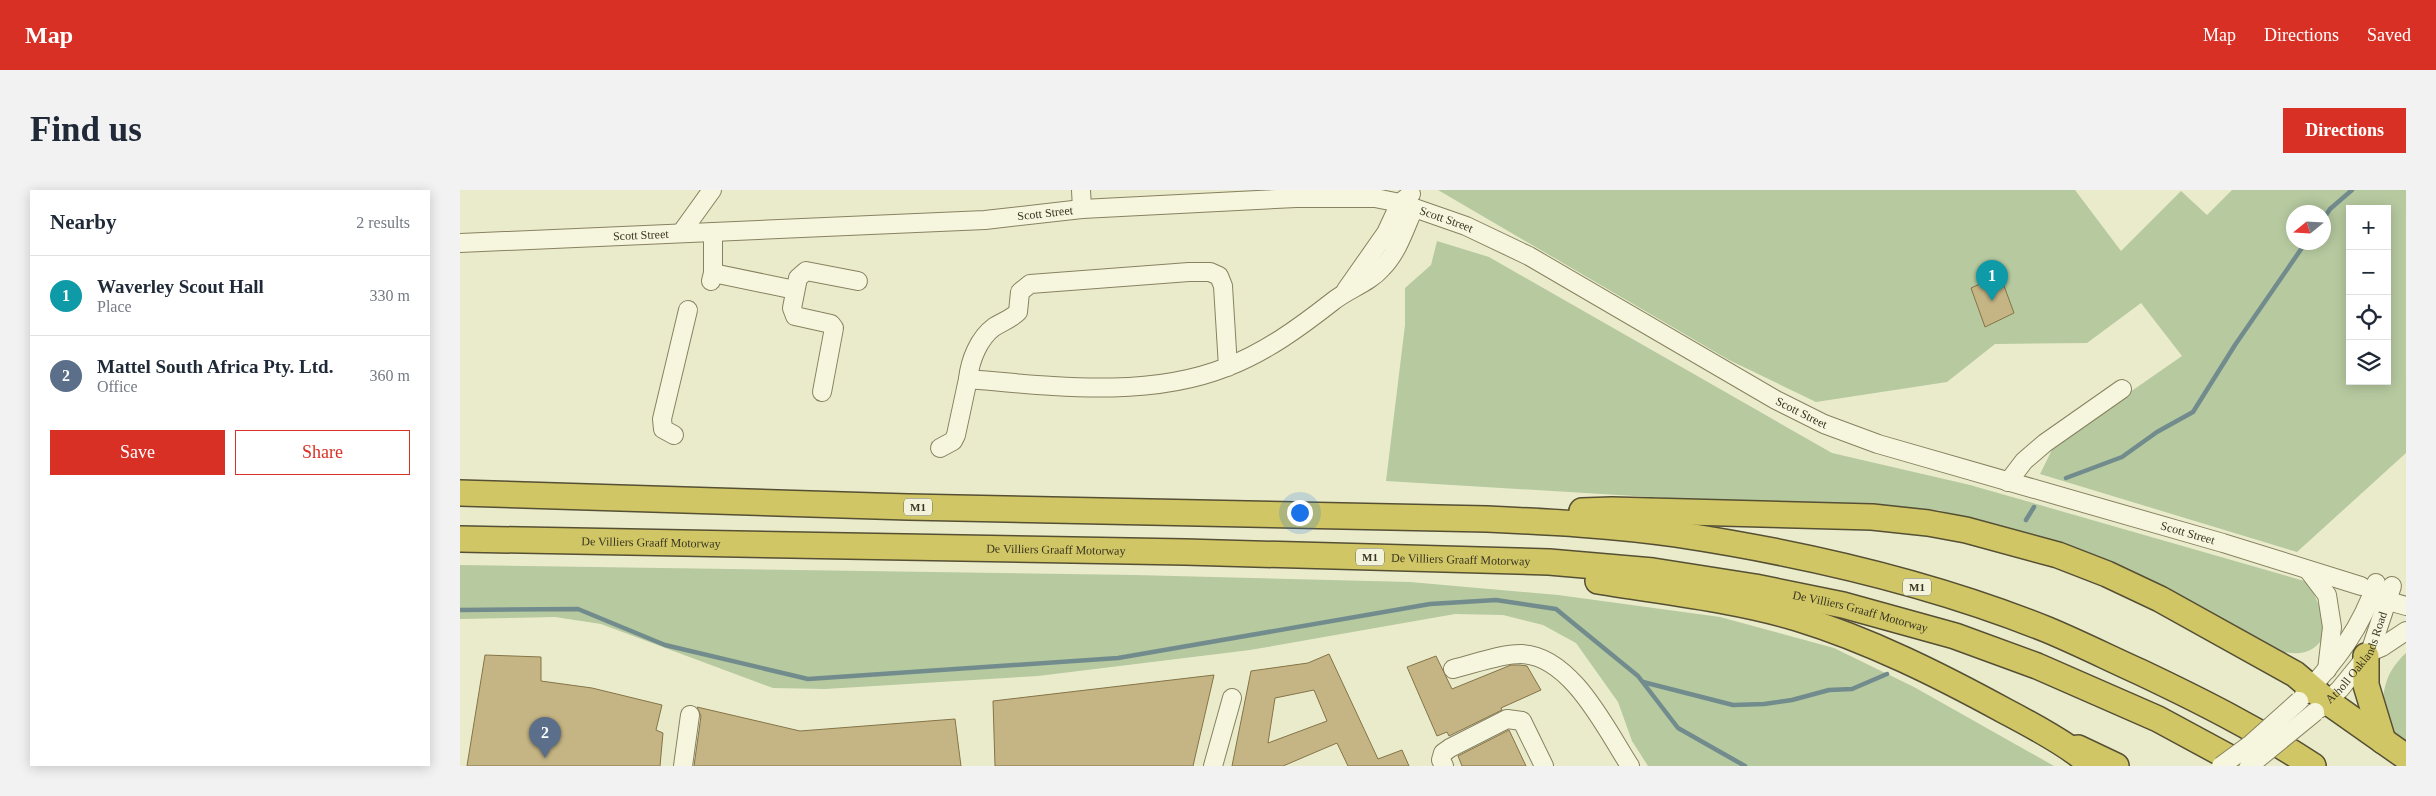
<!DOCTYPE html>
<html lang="en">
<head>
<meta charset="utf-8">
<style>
  :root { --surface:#fff; --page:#f2f2f3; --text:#1f2937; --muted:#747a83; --line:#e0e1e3; --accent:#d93025 }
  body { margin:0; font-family:"Times New Roman",serif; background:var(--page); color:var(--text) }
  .controls { position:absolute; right:15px; top:15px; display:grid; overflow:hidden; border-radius:0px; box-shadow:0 2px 12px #0003 }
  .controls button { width:45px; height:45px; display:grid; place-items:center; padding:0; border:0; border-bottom:1px solid var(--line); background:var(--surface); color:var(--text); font:25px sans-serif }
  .compass { position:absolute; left:1826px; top:15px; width:45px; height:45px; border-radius:50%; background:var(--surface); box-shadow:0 2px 12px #0003; rotate:252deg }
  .you { position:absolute; left:839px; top:322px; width:18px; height:18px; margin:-12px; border:4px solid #fff; border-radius:50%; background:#1a73e8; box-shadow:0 0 0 8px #1a73e833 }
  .badge { display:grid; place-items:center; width:32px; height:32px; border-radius:50%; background:var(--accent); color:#fff; font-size:16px; font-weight:700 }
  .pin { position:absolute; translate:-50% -41px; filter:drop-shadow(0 1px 2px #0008) }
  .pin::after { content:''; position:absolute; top:26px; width:18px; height:15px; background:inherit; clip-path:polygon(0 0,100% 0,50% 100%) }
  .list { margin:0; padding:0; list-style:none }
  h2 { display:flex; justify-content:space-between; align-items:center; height:65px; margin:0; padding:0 20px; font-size:21px }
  h2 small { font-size:16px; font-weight:400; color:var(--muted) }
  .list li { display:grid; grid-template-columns:32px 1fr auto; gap:15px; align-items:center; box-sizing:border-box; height:80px; padding:0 20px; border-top:1px solid var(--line) }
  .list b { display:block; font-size:19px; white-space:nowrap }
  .list p { margin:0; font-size:16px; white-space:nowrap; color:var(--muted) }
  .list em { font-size:16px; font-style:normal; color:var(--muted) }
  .actions { display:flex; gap:10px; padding:15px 20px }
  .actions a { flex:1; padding:11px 0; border:1px solid var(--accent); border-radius:0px; text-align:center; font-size:18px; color:var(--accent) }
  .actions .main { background:var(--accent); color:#fff }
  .icon { flex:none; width:28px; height:28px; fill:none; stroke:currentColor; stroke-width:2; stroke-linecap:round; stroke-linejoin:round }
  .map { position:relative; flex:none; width:1946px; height:576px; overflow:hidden; border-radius:0px }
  header { display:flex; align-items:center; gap:30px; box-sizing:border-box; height:70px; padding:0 25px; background:var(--accent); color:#fff }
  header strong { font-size:24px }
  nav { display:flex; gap:28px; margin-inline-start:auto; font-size:18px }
  .intro { display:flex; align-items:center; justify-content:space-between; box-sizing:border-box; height:120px; padding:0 30px }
  h1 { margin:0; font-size:35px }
  .button { padding:12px 22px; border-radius:0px; background:var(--accent); color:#fff; font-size:18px; font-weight:700 }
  main { display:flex; gap:30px; padding:0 30px }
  aside { flex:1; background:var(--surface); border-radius:0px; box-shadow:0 2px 12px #0003 }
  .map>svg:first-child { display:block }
</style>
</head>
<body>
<header>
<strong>Map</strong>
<nav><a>Map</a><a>Directions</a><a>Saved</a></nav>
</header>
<div class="intro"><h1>Find us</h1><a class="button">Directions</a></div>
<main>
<aside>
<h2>Nearby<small>2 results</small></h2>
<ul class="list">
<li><span class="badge" style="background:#0f9aa8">1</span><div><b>Waverley Scout Hall</b><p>Place</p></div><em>330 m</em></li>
<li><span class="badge" style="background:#5c6f8a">2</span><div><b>Mattel South Africa Pty. Ltd.</b><p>Office</p></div><em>360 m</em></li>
</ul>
<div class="actions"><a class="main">Save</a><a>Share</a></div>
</aside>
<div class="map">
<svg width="1946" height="576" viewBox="0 0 1946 576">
  <rect width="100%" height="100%" fill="#eaebcb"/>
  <!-- green -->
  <g fill="#b6c99f" fill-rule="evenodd">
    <path d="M978 0H1615L1661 61 1721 1 1747 25 1772 0H1946V263L1837 362 1580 284 1595 254 1722 166 1681 113 1627 153 1535 154 1487 192 1356 212 1269 170ZM1890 19H1927V191H1890ZM1834 22H1864V52H1834Z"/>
    <path d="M977 51 1029 67 1372 263 1510 295 1848 392C1858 410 1865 429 1862 450 1851 463 1841 465 1824 462L1667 378 1577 347 1478 320 1257 311 926 291 945 135V98L971 75Z"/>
    <path d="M0 375 675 385 950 392 1098 405 1260 427 1374 458 1454 497 1594 576H1188L1172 551 1158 512 1116 453 1083 435 1043 425 995 424 790 460 578 486 365 499 313 498 141 434 95 427 0 429Z"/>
    <path d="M1946 463V550L1922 533C1923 504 1922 485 1946 463Z"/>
  </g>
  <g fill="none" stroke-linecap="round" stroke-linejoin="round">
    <!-- stream -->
    <g stroke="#728c8e" stroke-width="4.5">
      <path d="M1864 28 1870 19 1892 0"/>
      <path d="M1606 288 1662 267 1697 242 1733 222 1775 155 1846 52"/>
      <path d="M1566 330 1574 317"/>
      <path d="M0 420 118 419 205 455 348 489 658 468 970 414 1036 410 1096 419 1178 486 1218 538 1285 576"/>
      <path d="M1183 492 1273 515 1304 514 1332 510 1369 500 1392 499 1427 484"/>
    </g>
  </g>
  <!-- building -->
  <g fill="#c6b584" stroke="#847448" fill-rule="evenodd">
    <path d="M1540 85 1554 123 1525 137 1511 98Z"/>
    <path d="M869 464 918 569 942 560 949 576H888L877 553 823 576H772L791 481 848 473ZM854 500 867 531 808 553 815 508Z"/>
    <path d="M25 465 81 467V491L132 498 202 515 196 540 203 543 200 576H7Z"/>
    <path d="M976 466 992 499 1051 475H1060L1067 476 1081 500 1041 518 1042 520 989 546 987 542 977 546 947 477Z"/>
    <path d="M754 485 733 576H535L533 511Z"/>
    <path d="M237 517 340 541 495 529 501 576H234L241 526Z"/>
    <path d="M1049 540 1066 576H1002L998 566Z"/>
  </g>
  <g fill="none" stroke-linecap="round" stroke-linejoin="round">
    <defs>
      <g id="minor">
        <path d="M621 0 622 19"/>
        <path d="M221 43 252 0"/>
        <path id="s1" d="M0 53 525 30 622 19 836 8H915L940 13 1006 36 1069 66 1316 210 1364 234 1418 254 1763 353 1901 396"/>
        <path d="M253 83 335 100"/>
        <path d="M251 91 253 83V42"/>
        <path d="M886 100 926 43 940 13 951 4"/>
        <path d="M768 177 763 96 759 86 750 82H729L570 94 560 102 558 122C551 129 542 132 534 137 519 148 510 170 508 189 592 196 687 209 767 177 806 162 840 137 872 112 888 99 909 93 922 78 938 62 945 38 954 18"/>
        <path d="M362 202 374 138 371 134 335 126 332 118 338 88 346 81 398 91"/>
        <path d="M214 245 203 239 202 229 228 120"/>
        <path d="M480 258 493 251 496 245 508 189"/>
        <path d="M1548 292 1564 271 1585 253 1662 199"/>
        <path d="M1848 380 1867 405 1872 437 1867 480"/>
        <path d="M1918 408 1946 416"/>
        <path d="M1910 462 1922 457 1946 441"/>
        <path d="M993 479C1014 474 1040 464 1061 464 1111 465 1146 539 1170 576"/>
        <path d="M1844 505C1875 472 1902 437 1916 393"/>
        <path id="s2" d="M1859 519 1880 499 1910 462 1932 396"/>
        <path d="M223 576 230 525"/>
        <path d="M753 576 772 508"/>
        <path d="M984 576 981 570 983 563 990 558 1047 529 1062 531 1084 576"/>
      </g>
      <g id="highway">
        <path d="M0 303 448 317 1027 329C1090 332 1153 335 1215 344 1341 363 1469 392 1588 440 1619 453 1649 468 1680 482 1739 510 1797 539 1853 576"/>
        <path d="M1122 321 1152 320 1412 327 1468 333 1506 340 1598 365 1647 384 1700 409 1835 484 1868 512 1946 567"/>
        <path id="s3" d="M0 349 725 362 1089 372 1193 381 1295 397 1383 415 1495 446 1577 476 1698 529 1785 576"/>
        <path d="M1138 391C1204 402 1273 409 1337 428 1409 450 1479 485 1545 521 1566 532 1617 559 1631 576"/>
        <path d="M1906 466V495L1923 551"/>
        <path d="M1618 558 1656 576"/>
      </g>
    </defs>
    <!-- minor casing -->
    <use href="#minor" stroke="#878260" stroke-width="20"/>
    <!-- highway casing -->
    <use href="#highway" stroke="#554f34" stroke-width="28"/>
    <!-- minor -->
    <use href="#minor" stroke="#f6f6de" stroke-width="18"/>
    <!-- highway -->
    <use href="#highway" stroke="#d1c665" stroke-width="25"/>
    <defs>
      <g id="minor-bridge">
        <path d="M1761 576 1791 554 1839 511"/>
        <path d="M1789 576 1855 522"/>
      </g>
    </defs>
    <!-- minor-bridge casing -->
    <use href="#minor-bridge" stroke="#878260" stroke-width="20" stroke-linecap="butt"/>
    <!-- minor-bridge -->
    <use href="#minor-bridge" stroke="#f6f6de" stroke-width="18"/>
  </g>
  <g text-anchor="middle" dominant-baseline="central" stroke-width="4" stroke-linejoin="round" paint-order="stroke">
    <!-- shield labels -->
    <g fill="#f2f3da" stroke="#706e59" stroke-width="1">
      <rect x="444" y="308.5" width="28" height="17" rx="4"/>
      <rect x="896" y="358.5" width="28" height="17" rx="4"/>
      <rect x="1443" y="388.5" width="28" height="17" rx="4"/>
    </g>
    <g font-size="11" font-weight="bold" fill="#393522">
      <text x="458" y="317">M1</text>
      <text x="910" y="367">M1</text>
      <text x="1457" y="397">M1</text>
    </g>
    <!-- street labels -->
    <g font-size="12" fill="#393522" stroke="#f2f3da">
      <text stroke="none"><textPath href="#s1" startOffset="586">Scott Street</textPath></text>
      <text stroke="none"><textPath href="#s1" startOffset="991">Scott Street</textPath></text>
      <text stroke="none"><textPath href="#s1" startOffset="181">Scott Street</textPath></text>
      <text stroke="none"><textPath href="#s1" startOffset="1396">Scott Street</textPath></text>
      <text stroke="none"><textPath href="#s1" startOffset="1801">Scott Street</textPath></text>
      <text stroke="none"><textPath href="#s3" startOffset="191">De Villiers Graaff Motorway</textPath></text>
      <text stroke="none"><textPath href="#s3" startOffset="596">De Villiers Graaff Motorway</textPath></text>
      <text stroke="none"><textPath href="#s3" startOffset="1001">De Villiers Graaff Motorway</textPath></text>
      <text stroke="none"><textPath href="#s3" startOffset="1405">De Villiers Graaff Motorway</textPath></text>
      <text stroke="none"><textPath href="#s2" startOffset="65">Atholl Oaklands Road</textPath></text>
    </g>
  </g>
</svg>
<div class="controls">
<button>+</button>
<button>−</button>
<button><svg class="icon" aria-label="locate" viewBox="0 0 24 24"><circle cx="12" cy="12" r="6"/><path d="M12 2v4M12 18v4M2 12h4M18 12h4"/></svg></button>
<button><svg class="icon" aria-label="layers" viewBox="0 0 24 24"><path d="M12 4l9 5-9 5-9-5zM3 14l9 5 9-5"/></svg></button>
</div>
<svg class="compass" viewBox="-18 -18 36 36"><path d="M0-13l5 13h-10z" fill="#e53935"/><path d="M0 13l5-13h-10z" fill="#747a83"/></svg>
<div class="you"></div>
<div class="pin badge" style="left:1532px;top:111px;background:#0f9aa8">1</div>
<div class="pin badge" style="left:85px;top:568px;background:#5c6f8a">2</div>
</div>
</main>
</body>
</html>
